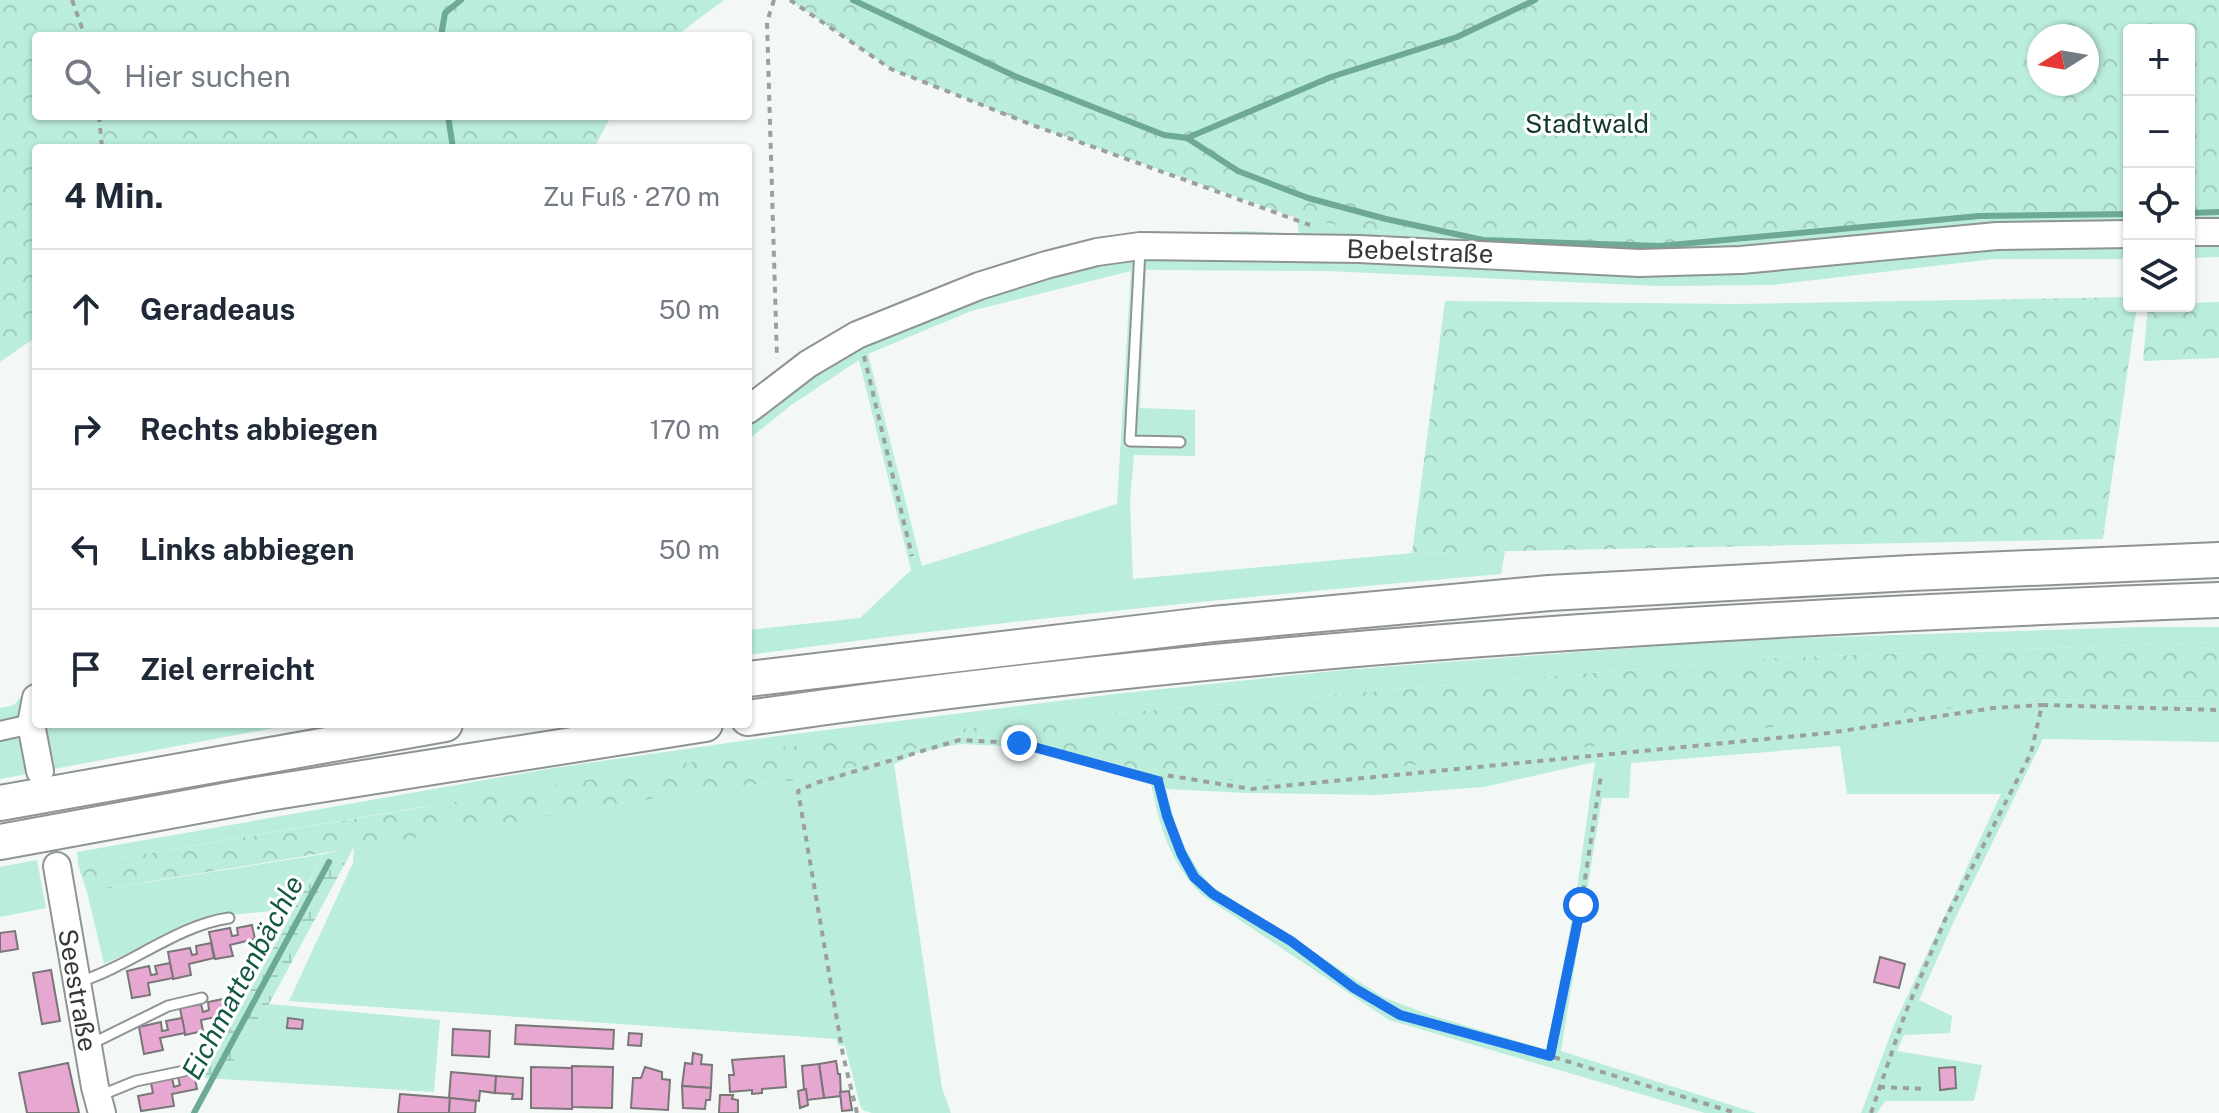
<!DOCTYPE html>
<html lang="de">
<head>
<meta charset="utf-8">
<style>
  :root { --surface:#fff; --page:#f6f6f7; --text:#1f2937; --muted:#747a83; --line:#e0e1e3 }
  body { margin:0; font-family:"Public Sans",sans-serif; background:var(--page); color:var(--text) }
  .controls { position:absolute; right:24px; top:24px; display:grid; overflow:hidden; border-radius:8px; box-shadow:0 2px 6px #0004 }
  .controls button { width:72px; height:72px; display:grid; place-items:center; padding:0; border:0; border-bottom:2px solid var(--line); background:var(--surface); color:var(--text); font:40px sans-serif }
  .compass { position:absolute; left:2027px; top:24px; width:72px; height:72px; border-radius:50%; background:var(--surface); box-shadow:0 2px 6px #0004; rotate:259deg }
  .stop { position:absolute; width:24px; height:24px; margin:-18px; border:6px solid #1a73e8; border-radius:50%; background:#fff }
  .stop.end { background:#1a73e8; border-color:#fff; box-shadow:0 2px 8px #0008 }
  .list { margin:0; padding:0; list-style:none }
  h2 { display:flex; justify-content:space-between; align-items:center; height:104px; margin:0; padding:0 32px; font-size:34px }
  h2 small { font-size:26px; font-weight:400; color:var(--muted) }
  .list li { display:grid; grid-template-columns:52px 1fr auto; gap:24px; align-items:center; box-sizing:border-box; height:120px; padding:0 32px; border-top:2px solid var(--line) }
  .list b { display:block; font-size:30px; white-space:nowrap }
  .list em { font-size:26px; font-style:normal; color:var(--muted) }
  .icon { flex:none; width:44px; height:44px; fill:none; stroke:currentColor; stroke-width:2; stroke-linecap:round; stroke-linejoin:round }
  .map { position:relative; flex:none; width:2219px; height:1113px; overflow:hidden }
  .search { position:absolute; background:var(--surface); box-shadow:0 2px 6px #0004; left:32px; top:32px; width:720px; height:88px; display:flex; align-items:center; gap:20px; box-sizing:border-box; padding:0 28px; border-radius:8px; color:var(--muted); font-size:30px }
  .panel { position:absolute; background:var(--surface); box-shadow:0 2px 6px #0004; left:32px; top:144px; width:720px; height:584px; border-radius:8px }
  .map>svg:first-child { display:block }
</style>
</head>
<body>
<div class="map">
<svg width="2219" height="1113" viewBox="0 0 2219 1113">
  <defs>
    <pattern id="forest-crowns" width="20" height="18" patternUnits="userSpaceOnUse" patternTransform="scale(2)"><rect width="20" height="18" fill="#bbeddc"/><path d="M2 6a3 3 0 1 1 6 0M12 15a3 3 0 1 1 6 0" fill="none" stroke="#a1ccbd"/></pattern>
    <pattern id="wetland-marsh" width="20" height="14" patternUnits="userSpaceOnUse" patternTransform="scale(2)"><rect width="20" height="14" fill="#bbeddc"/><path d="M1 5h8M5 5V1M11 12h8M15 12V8" fill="none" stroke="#a1ccbd"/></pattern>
  </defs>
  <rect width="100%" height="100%" fill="#f3f8f6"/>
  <!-- green -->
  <g fill="#bbeddc" fill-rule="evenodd">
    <path d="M2219 212V257L2189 258V213Z"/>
    <path d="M2129 214V259H1994L1772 285 1659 286 1326 271 1146 270 1140 408 1195 410V456L1134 455 1130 501 1133 579 1412 553 1505 551 1501 574C1250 596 998 621 748 655V630L860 618 911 570 859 360 790 406 748 440V391L790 360 834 333 900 301 1052 248 1104 237 1247 231 1299 234 1297 218 1370 231 1504 242 1641 248 1855 226 1979 216ZM1131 271 1117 504 922 566 868 354 971 311Z"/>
    <path d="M2141 627H2219V642L1771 658 1117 713 422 807 78 865 77 852 553 768 770 737 1115 694 1343 670 1737 640Z"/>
    <path d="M36 678V724H295L0 779V708L14 705Z"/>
    <path d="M2039 699 2219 702V742L2043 739 1954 921 1919 1000 1952 1016 1950 1033 1904 1035 1897 1051 1982 1065 1974 1101H1885L1877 1113H1861L1894 1025 2001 794H1847L1840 746 1631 763 1629 798H1602L1561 1051 1756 1113H1705L1389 1020 1202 895C1169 861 1160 828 1151 783L1021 747 960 744 920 752 894 764 942 1088 951 1113H872L863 1110 860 1105 845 1046 838 1045 836 1039 289 1001 353 863 354 847 710 789 790 781 851 768 957 736 1019 740 1159 774ZM1595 762 1575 903 1547 1050 1427 1014 1383 997 1213 887C1186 861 1175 825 1166 789L1248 793 1377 795 1484 787Z"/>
    <path d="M324 854 293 909 230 915 188 926 104 964 87 892Z"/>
    <path d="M37 860 46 908 0 917V867Z"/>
    <path d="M269 1004 440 1020 434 1092 222 1079Z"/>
  </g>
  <!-- forest -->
  <g fill="url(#forest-crowns)" fill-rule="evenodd">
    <path d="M0 0H724L676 36H36V116H611L594 148H36V337L0 362Z"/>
    <path d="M790 0H2219V212L2189 213V30H2129V214L1979 216 1855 226 1641 248 1504 242 1370 231 1297 218 1035 126 891 69ZM2087 36V84H2039V36Z"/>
    <path d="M2129 297V306H2137L2103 539 1412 553 1445 301 1736 304Z"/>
    <path d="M2219 302V358L2143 361 2148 306H2189V303Z"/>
    <path d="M2219 642V702L2039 699 1253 782 1159 774 1019 740 957 736 851 768 790 781 710 789 87 892 78 865 778 748 1117 713 1771 658Z"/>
  </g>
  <!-- wetland -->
  <path fill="url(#wetland-marsh)" d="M354 847 269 1004 222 1079 203 1078 324 854Z"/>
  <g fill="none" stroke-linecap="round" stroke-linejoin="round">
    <!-- stream -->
    <g stroke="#6da996" stroke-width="6">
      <path d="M853 0 1017 77 1164 135 1187 138 1331 77 1457 37 1535 0"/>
      <path d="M441 36 445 13 461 0"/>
      <path d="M448 116 453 148"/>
      <path d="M1187 138 1238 171 1308 198 1386 219 1483 240 1660 246 1979 216 2129 214"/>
      <path d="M2189 213 2219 212"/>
      <path d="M194 1113 329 862"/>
    </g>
  </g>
  <!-- building -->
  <g fill="#e6a7d1" stroke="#7a7678" stroke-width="2">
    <path d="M252 925 255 939 230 945 233 956 215 959 209 932 230 928 232 936 238 935 237 928Z"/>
    <path d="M15 931 18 949 0 952V933Z"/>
    <path d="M211 943 214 958 189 964 191 975 173 979 168 952 190 948 192 955 197 954 196 946Z"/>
    <path d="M1880 957 1905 964 1899 988 1874 982Z"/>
    <path d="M170 963 173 978 148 983 150 995 132 998 127 971 149 966 151 975 157 974 155 966Z"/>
    <path d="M51 970 60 1021 42 1024 33 973Z"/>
    <path d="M223 999 226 1015 201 1020 203 1031 185 1035 180 1008 201 1004 203 1012 209 1010 208 1002Z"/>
    <path d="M182 1018 185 1033 160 1038 163 1050 144 1054 139 1027 161 1022 162 1031 168 1030 166 1021Z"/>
    <path d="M288 1018 303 1020 302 1029 287 1028Z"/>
    <path d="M516 1025 614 1030 613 1049 515 1044Z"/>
    <path d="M453 1029 490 1031 489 1057 452 1055Z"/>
    <path d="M629 1033 642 1034 641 1046 628 1045Z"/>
    <path d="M693 1053 702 1055 701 1064 712 1065 711 1088 682 1086 685 1063 692 1064Z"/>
    <path d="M784 1056 786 1087 762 1089V1093L752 1094V1090L730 1092 729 1075H734L732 1060Z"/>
    <path d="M836 1061 838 1074H840L841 1096 824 1098 819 1064Z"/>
    <path d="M68 1063 79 1113H27L19 1073Z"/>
    <path d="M819 1064 824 1098 807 1100 804 1090 802 1066Z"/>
    <path d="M572 1066 613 1067 612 1108 572 1107Z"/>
    <path d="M531 1067 572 1068V1109L531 1108Z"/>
    <path d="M645 1067 662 1072V1079L670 1080 668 1110 631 1108 633 1078H641Z"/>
    <path d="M1955 1067 1956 1088 1940 1090 1939 1068Z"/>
    <path d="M451 1072 496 1076 495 1093 480 1091 479 1101 449 1098Z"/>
    <path d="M194 1074 197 1089 172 1094 174 1106 141 1111 138 1096 153 1093 151 1083 172 1078 174 1087 180 1085 178 1077Z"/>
    <path d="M496 1076 523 1078 522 1099H512L513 1094 495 1093Z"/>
    <path d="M682 1086 711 1088 710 1100H706L705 1109 683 1108Z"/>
    <path d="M806 1089 808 1105 800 1108 798 1091Z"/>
    <path d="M849 1091 852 1110 842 1111 840 1092Z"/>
    <path d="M400 1094 450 1098 449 1113H398Z"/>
    <path d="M720 1095H733L732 1099 738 1100V1113H719Z"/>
    <path d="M450 1098 476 1101 475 1113H449Z"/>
  </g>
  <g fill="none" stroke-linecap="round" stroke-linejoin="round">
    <defs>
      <g id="lane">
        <path d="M1140 249 1130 441 1180 442"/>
        <path d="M79 982C130 966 178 925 229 918"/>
        <path d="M91 1044 168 1006 202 998"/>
        <path d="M99 1096 136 1081 184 1071"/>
      </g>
      <path id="street" d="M0 731 31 724"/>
      <g id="secondary">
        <path d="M2189 232H2219"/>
        <path d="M748 410 808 364 857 335 979 286 1046 265 1097 252 1140 246 1359 249 1639 263 1741 260 1997 236 2129 234"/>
        <path d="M36 698 31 724 40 771"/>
        <path d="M57 866 95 1087 102 1113"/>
      </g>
      <g id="highway">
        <path d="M748 679 1213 624 1549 593 1911 573 2219 560"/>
        <path d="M748 718C1235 647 1727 618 2219 600"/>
        <path d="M0 803 445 724"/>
        <path d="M0 842 262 794 705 724"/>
      </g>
    </defs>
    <!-- lane casing -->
    <use href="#lane" stroke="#8f9492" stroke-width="13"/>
    <!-- street casing -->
    <use href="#street" stroke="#8f9492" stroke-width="22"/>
    <!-- secondary casing -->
    <use href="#secondary" stroke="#8f9492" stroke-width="30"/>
    <!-- highway casing -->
    <use href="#highway" stroke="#8f9492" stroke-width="38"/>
    <!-- path -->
    <g stroke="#9b9f9d" stroke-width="4" stroke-dasharray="6 6" stroke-linecap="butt">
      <path d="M72 0 85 36"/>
      <path d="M774 0 767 22 777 359"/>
      <path d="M790 0 891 69 1035 126 1310 225"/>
      <path d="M99 116 102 148"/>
      <path d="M864 356 912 556"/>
      <path d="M1158 781 1165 775 1251 789 1828 733 1994 708 2042 705"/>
      <path d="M1550 1056 1581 905 1601 775"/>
      <path d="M1879 1087 1924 1089"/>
      <path d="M857 1113 843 1055 798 791 816 783 959 740 1019 743 1158 781 1167 816 1181 853 1194 877 1213 894 1291 941 1354 988 1400 1015 1550 1056 1736 1113"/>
      <path d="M1871 1113 1905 1014 1945 920 2031 753 2042 705 2219 710"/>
    </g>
    <!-- lane -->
    <use href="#lane" stroke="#fff" stroke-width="9"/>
    <!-- street -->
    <use href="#street" stroke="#fff" stroke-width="18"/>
    <!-- secondary -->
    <use href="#secondary" stroke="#fff" stroke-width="26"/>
    <!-- highway -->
    <use href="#highway" stroke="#fff" stroke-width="34"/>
  </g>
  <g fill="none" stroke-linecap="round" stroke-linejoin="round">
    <!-- route -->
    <path stroke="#1a73e8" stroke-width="10" d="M1019 743 1158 781 1167 816 1181 853 1194 877 1213 894 1291 941 1354 988 1400 1015 1550 1056 1581 905"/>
  </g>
  <g text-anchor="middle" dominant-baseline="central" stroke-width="6" stroke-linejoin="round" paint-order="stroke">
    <!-- park labels -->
    <g font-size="26" fill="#0f372c" stroke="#fff">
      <text x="1587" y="123">Stadtwald</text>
    </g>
    <!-- street labels -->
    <g font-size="26" fill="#363837" stroke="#fff">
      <text transform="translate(1420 251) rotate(2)">Bebelstraße</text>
      <text transform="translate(78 990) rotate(80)">Seestraße</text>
    </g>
    <!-- water labels -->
    <g font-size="28" font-style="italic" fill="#135847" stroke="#fff">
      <text transform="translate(242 977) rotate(-62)">Eichmattenbächle</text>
    </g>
  </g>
</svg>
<div class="controls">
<button>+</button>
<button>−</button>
<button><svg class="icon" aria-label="locate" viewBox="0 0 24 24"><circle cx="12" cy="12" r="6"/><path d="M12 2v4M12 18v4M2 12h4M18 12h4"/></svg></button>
<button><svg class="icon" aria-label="layers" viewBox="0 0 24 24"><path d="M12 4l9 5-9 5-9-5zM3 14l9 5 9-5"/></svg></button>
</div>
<svg class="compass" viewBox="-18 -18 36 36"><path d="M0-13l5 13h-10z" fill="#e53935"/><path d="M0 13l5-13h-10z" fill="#747a83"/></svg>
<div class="stop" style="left:1581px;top:905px"></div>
<div class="stop end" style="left:1019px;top:743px"></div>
<div class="search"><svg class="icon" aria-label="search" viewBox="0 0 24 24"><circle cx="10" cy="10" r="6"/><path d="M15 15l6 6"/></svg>Hier suchen</div>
<section class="panel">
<h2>4 Min.<small>Zu Fuß · 270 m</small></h2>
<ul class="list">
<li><svg class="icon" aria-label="ahead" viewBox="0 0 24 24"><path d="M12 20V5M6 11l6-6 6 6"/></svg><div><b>Geradeaus</b></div><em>50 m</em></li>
<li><svg class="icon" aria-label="right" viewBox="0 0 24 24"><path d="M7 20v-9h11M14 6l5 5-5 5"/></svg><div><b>Rechts abbiegen</b></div><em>170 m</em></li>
<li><svg class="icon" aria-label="left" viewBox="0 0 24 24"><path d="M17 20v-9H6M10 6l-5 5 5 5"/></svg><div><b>Links abbiegen</b></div><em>50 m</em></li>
<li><svg class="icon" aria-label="arrive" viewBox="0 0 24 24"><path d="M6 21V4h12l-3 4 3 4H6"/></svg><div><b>Ziel erreicht</b></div></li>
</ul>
</section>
</div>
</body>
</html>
